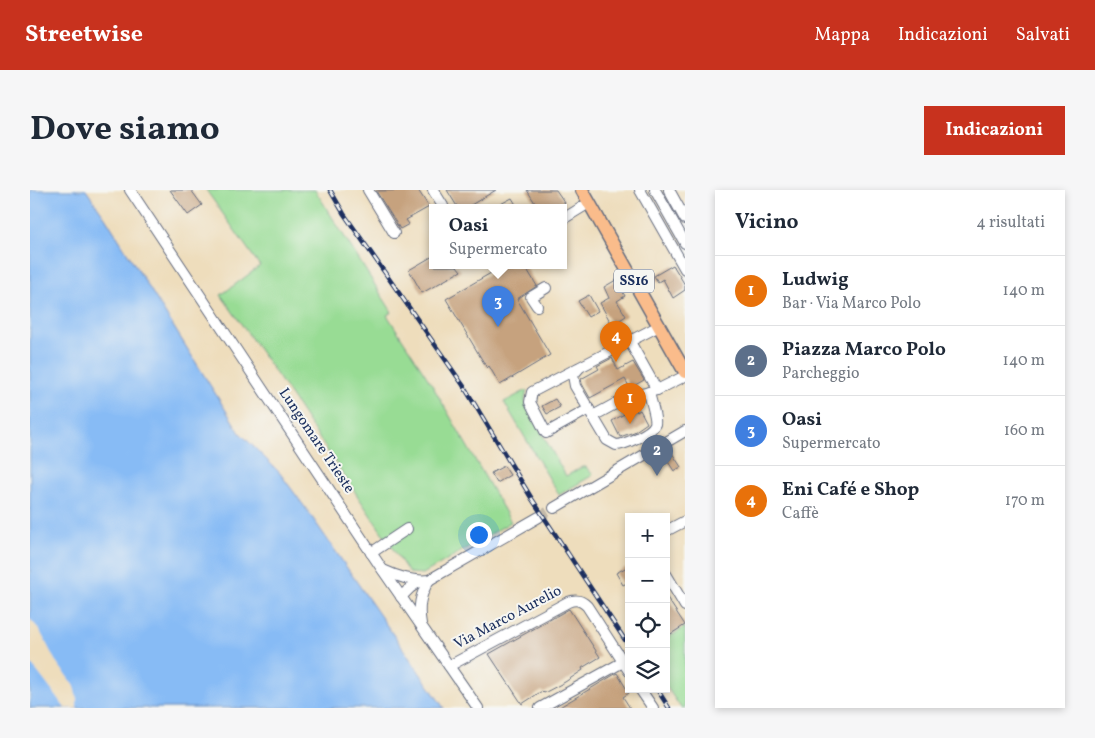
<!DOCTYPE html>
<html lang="it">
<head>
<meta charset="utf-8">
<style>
  :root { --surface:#fff; --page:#f6f6f7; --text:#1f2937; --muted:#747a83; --line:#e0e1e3; --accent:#c8321e }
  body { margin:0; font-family:Vollkorn,serif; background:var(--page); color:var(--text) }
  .controls { position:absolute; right:15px; bottom:15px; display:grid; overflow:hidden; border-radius:0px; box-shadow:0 2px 8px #0003 }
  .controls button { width:45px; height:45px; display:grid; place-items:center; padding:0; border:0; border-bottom:1px solid var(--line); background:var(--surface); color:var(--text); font:25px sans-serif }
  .you { position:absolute; left:448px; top:344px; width:18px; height:18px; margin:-12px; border:4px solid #fff; border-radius:50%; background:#1a73e8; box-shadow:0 0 0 8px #1a73e833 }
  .badge { display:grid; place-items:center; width:32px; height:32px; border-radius:50%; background:var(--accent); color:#fff; font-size:16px; font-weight:700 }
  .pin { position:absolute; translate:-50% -41px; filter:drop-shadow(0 1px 2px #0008) }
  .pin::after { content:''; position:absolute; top:26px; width:18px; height:15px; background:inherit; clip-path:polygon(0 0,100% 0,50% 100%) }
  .popup { position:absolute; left:399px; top:14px; width:138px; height:65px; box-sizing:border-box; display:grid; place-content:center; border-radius:0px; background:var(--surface); filter:drop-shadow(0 1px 4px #0005); font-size:16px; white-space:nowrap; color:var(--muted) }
  .popup b { font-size:19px; color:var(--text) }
  .popup::after { content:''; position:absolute; left:50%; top:100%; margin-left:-10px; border:10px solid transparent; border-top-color:var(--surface) }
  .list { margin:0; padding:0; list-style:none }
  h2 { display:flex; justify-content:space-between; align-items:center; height:65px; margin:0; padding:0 20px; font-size:21px }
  h2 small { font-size:16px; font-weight:400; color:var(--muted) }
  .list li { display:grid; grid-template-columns:32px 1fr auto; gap:15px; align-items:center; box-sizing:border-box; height:70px; padding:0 20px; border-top:1px solid var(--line) }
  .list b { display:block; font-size:19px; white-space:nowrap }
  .list p { margin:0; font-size:16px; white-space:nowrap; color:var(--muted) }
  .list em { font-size:16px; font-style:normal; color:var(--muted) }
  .icon { flex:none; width:28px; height:28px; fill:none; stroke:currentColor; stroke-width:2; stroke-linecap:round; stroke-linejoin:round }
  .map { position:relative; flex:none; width:655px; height:518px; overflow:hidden; border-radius:0px }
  header { display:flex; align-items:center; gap:30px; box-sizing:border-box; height:70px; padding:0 25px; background:var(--accent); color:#fff }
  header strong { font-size:24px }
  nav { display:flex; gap:28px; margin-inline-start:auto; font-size:18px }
  .intro { display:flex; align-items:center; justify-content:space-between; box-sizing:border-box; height:120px; padding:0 30px }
  h1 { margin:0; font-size:35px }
  .button { padding:12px 22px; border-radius:0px; background:var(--accent); color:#fff; font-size:18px; font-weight:700 }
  main { display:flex; gap:30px; padding:0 30px }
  aside { flex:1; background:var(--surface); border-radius:0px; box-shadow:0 2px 8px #0003 }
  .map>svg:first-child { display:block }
</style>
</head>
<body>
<header>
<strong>Streetwise</strong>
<nav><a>Mappa</a><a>Indicazioni</a><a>Salvati</a></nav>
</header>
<div class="intro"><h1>Dove siamo</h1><a class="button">Indicazioni</a></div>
<main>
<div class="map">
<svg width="655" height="518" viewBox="0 0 655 518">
  <rect width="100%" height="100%" fill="#f6f6f2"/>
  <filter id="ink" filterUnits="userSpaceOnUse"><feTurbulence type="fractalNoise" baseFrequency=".02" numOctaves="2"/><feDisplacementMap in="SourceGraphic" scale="10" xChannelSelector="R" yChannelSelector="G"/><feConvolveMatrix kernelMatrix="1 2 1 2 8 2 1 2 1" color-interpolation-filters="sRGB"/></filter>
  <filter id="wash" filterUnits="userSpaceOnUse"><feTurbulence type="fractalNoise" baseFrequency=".0096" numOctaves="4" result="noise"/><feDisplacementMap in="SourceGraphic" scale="20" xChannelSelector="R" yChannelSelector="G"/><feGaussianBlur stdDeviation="1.12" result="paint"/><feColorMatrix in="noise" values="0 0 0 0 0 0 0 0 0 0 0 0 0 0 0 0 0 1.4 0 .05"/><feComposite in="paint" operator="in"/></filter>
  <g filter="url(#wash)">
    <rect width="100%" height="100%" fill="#eeddbc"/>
    <!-- green -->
    <g fill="#98dc94" stroke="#5a8679">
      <path d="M176 0H285L362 122 357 125 402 195 481 332 393 384 379 383 249 188 191 105 230 76Z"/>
      <path d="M497 200 495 210 497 217 536 286 552 277H556L563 285 529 305 474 212Z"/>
      <path d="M655 437V518H651L636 496V449Z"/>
    </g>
    <!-- water -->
    <path fill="#87bbf5" stroke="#5175aa" d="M0 0H56L75 27 210 243 249 282 277 320 414 518H0Z"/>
    <!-- pier -->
    <path fill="#eeddbc" d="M0 429 9 439 25 470 44 496 47 509V518H35L0 472Z"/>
    <g id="blocks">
      <!-- building -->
      <g fill="#c6a27e">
        <path d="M140 0H161L172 15 158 25Z"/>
        <path d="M388 0 399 17 376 30 379 34 370 39 346 1Z"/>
        <path d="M417 0H466L436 18H428Z"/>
        <path d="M497 0H526L535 13 526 18H496L505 13Z"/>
        <path d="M482 8 488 18H463Z"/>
        <path d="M403 66V76H427L431 81 392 103 379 80Z"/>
        <path d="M643 75 655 95V100L643 108 633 89 628 92 624 86Z"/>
        <path d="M473 76H495L507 96 487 109 520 165 470 195 459 176 457 178 416 109Z"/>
        <path d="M586 90 595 106 587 111 596 126 582 135 570 113 579 108 574 97Z"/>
        <path d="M559 105 568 121 558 127 548 111Z"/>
        <path d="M582 168 588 180 603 172 614 190 600 198 595 189 560 208 552 194 551 189 569 179 567 176Z"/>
        <path d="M525 209 530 217 517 224 512 216Z"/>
        <path d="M605 218 607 222 610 220 617 233 604 242 590 247 582 231Z"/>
        <path d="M642 263 651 277 644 281 635 267Z"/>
        <path d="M474 276 480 285 467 293 461 283Z"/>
        <path d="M599 376V392L593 395 586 383Z"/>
        <path d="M636 406 655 435 636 447Z"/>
        <path d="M539 419 570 467 552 478 553 480 535 492 514 503 512 501 492 514 459 464Z"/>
        <path d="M587 483 599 503 593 507 600 518H528Z"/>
      </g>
    </g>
  </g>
  <g filter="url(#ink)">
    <use href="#blocks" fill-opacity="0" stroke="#656c7f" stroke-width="1"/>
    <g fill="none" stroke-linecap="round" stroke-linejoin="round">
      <!-- minor-tunnel -->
      <path stroke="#c4baa9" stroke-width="10" stroke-dasharray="10 5" stroke-linecap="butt" d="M509 327 524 318"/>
      <defs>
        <g id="minor">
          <path d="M100 0 352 379 448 518"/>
          <path d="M338 0 364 43"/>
          <path d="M403 0 413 16"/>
          <path d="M610 0 655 79"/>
          <path d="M625 0 655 53"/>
          <path d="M639 0 655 29"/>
          <path d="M533 29 559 13"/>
          <path d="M507 116 501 107 516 98"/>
          <path d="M600 152 627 200"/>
          <path d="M548 178 502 202 500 212 516 243 559 219"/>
          <path d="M619 202C620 209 627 228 625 234 622 243 594 255 586 255L577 250 545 196 543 185 550 177 629 136"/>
          <path d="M563 226 596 208 627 200 655 186"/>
          <path d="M524 318 655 241"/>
          <path d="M636 341 655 331"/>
          <path d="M341 363 377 339"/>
          <path d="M353 380C368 387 383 392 399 390L509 327"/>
          <path d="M636 384 655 416"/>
          <path d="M371 407 380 398 390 391"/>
          <path d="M391 434C388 417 390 405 399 390"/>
          <path d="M419 476 538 412C546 409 551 410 557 416L599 481"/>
          <path d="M610 499 623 518"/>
          <path d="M510 518 593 472"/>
        </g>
        <path id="major" d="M552 0 655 182"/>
      </defs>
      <!-- minor casing -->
      <use href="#minor" stroke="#656c7f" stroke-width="12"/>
      <!-- major casing -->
      <use href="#major" stroke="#656c7f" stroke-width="15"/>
      <!-- minor -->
      <use href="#minor" stroke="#fff" stroke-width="10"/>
      <!-- major -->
      <use href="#major" stroke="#fabc8b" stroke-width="12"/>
      <defs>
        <g id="rail">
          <path d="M300 0 314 24 433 195 502 309 599 456"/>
          <path d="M627 499 639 518"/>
        </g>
      </defs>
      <!-- rail casing -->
      <use href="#rail" stroke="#1b2f5e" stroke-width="4.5"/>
      <!-- rail -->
      <use href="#rail" stroke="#f6f6f2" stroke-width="2.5" stroke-dasharray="8" stroke-linecap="butt"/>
    </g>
  </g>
  <g text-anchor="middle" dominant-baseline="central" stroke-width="4" stroke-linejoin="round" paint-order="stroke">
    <!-- shield labels -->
    <rect fill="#f6f6f2" stroke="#5d6b8a" stroke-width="1" x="584" y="79.5" width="40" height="23" rx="4"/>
    <g font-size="14" font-weight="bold" fill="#1b2f5e">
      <text x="604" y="91">SS16</text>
    </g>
    <!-- street labels -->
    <g font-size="15" fill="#1b2f5e" stroke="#f6f6f2">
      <text transform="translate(286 251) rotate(56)">Lungomare Trieste</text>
      <text transform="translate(478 428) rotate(-28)">Via Marco Aurelio</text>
    </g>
  </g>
</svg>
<div class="controls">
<button>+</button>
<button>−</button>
<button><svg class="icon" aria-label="locate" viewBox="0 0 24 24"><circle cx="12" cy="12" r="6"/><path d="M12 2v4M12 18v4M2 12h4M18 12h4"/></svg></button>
<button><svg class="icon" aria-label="layers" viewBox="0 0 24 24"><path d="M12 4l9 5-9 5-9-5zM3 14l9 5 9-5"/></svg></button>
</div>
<div class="you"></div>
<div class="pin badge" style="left:600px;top:234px;background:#e8710a">1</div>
<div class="pin badge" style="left:627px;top:286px;background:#5c6f8a">2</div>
<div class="pin badge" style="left:468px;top:137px;background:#3f7fe0">3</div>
<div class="popup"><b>Oasi</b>Supermercato</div>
<div class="pin badge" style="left:586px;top:172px;background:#e8710a">4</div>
</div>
<aside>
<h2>Vicino<small>4 risultati</small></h2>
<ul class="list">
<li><span class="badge" style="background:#e8710a">1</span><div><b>Ludwig</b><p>Bar · Via Marco Polo</p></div><em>140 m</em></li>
<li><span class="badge" style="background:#5c6f8a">2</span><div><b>Piazza Marco Polo</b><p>Parcheggio</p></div><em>140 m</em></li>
<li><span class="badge" style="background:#3f7fe0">3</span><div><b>Oasi</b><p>Supermercato</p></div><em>160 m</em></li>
<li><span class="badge" style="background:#e8710a">4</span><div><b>Eni Café e Shop</b><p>Caffè</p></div><em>170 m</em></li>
</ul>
</aside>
</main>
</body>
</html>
